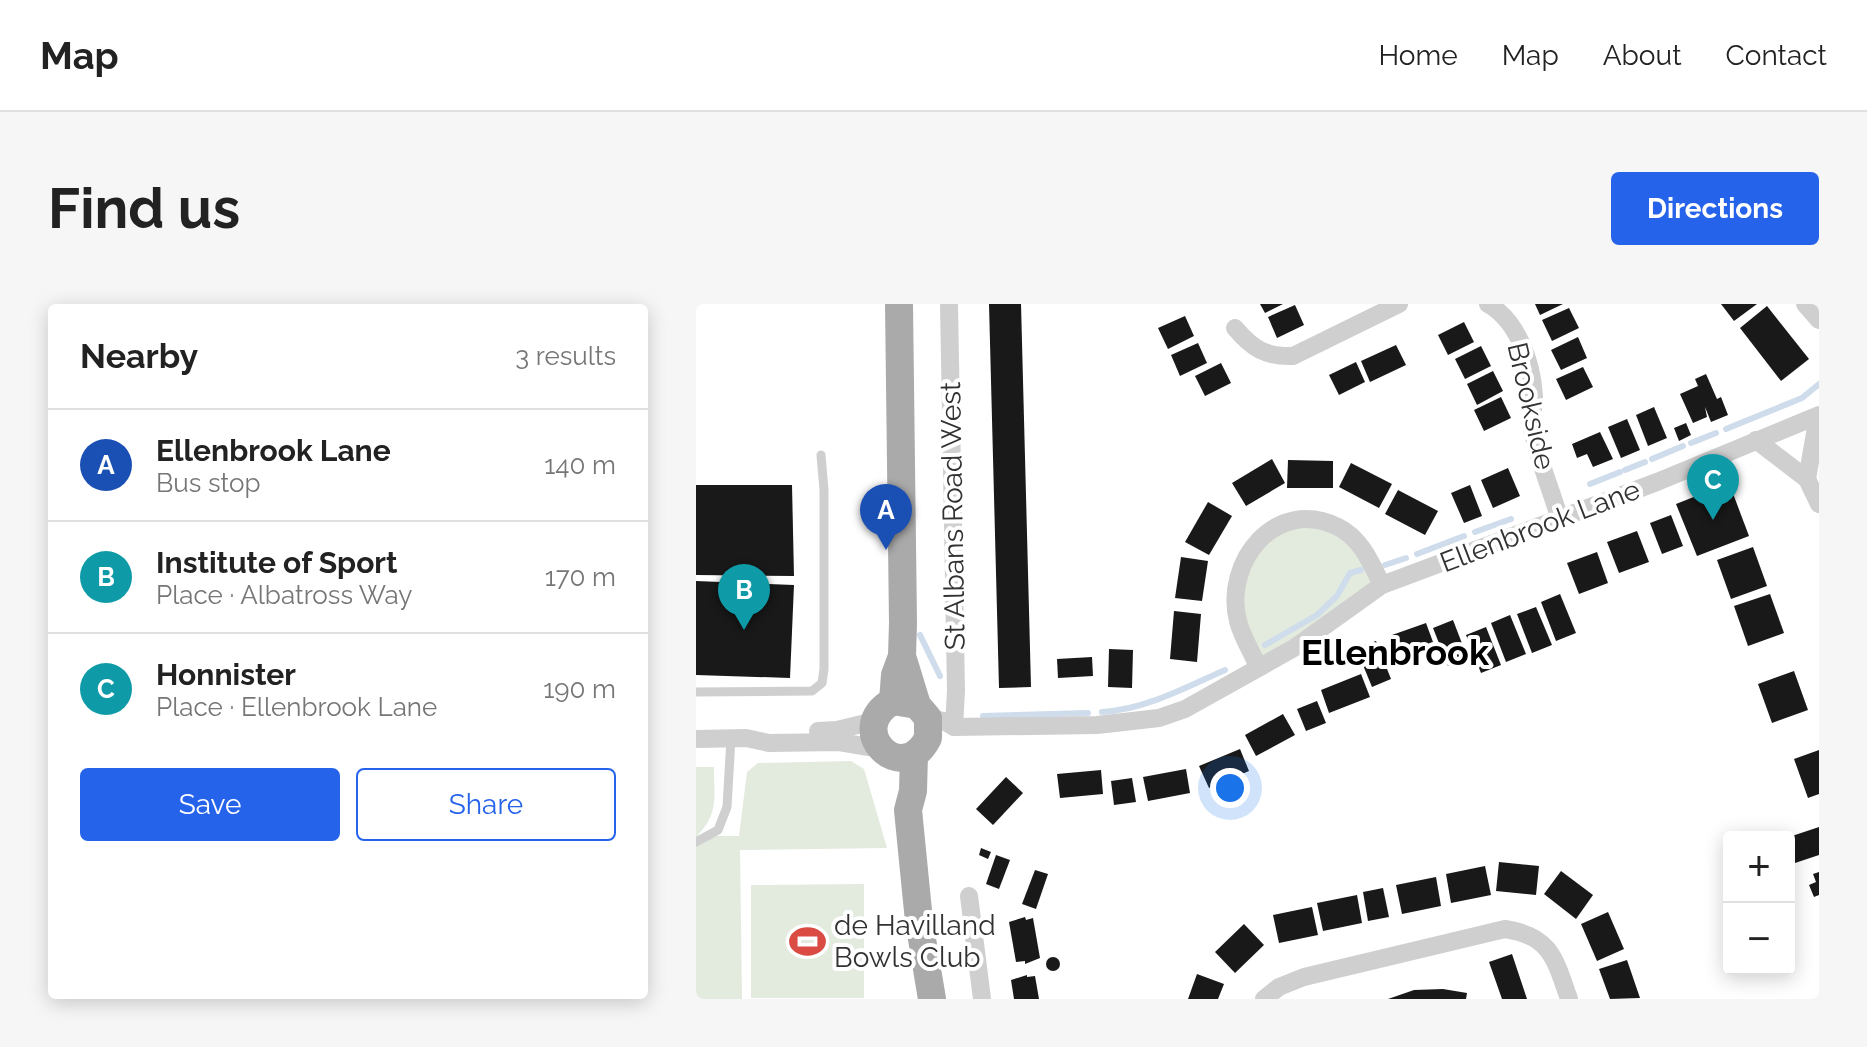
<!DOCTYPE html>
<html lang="en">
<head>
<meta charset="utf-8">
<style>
  :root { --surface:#fff; --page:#f6f6f6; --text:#222; --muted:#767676; --line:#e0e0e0; --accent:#2563eb }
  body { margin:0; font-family:Raleway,sans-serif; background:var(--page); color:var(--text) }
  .controls { position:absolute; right:24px; bottom:24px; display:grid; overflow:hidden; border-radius:8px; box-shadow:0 4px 20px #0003 }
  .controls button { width:72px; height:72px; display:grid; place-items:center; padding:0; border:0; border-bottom:2px solid var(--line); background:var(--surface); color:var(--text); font:40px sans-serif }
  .you { position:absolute; left:534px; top:484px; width:28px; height:28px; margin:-20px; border:6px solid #fff; border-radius:50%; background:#1a73e8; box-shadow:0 0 0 12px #1a73e833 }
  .badge { display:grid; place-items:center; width:52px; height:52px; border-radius:50%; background:var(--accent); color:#fff; font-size:26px; font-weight:700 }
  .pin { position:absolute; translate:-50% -66px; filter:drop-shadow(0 2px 4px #0008) }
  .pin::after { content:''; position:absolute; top:42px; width:28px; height:24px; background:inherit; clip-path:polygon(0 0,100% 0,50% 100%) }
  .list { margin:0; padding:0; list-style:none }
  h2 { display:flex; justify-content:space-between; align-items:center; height:104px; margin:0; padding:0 32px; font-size:34px }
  h2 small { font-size:26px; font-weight:400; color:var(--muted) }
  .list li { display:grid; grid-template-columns:52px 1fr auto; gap:24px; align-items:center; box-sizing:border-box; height:112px; padding:0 32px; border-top:2px solid var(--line) }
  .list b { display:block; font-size:30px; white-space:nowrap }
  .list p { margin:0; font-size:26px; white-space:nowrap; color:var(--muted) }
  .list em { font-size:26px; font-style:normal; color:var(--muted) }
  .actions { display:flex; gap:16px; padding:24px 32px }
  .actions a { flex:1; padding:18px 0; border:2px solid var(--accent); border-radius:8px; text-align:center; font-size:28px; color:var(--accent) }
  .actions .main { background:var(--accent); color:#fff }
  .map { position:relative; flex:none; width:1123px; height:695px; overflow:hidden; border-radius:8px }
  header { display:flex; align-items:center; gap:48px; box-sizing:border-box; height:112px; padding:0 40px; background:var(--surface); border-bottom:2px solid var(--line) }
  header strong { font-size:38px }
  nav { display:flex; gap:44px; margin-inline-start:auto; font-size:28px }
  .intro { display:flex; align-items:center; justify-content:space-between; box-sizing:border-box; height:192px; padding:0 48px }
  h1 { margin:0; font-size:56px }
  .button { padding:20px 36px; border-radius:8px; background:var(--accent); color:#fff; font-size:28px; font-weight:700 }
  main { display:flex; gap:48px; padding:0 48px }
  aside { flex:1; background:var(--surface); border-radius:8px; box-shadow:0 4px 20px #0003 }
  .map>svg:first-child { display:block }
</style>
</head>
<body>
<header>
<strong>Map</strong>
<nav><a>Home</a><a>Map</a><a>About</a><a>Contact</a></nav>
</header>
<div class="intro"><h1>Find us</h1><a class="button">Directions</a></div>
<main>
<aside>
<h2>Nearby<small>3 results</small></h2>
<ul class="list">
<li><span class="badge" style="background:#1a4fb4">A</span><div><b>Ellenbrook Lane</b><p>Bus stop</p></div><em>140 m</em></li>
<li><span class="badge" style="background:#0f9aa8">B</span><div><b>Institute of Sport</b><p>Place · Albatross Way</p></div><em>170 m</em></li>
<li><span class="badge" style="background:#0f9aa8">C</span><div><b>Honnister</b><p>Place · Ellenbrook Lane</p></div><em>190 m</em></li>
</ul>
<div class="actions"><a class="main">Save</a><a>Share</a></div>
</aside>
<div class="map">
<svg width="1123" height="695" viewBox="0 0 1123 695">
  <rect width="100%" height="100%" fill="#fff"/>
  <!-- green -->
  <g fill="#e3eade">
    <path d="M586 219 642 223 686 281 562 363 540 298 543 270Z"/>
    <path d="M155 457 168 465 191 544 44 546 46 695H0V463H18C18 493 23 510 1 532H43L51 468 62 459Z"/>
    <path d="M168 580V694H55V581Z"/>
  </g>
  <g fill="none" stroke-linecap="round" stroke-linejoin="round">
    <!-- stream -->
    <g stroke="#cfdceb" stroke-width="6">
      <path d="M1030 125 1106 94 1123 80"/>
      <path d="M995 139 1020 129"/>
      <path d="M956 155 987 142"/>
      <path d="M929 166 949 158"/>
      <path d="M894 180 924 168"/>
      <path d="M779 228 815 215"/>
      <path d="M721 250 768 232"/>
      <path d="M689 261 710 254"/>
      <path d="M224 331 244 372"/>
      <path d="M569 341 621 311 641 292 654 269 665 266"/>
      <path d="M406 408C448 406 491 383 529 366"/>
      <path d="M287 412 392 409"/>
    </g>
  </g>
  <!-- building -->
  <g fill="#191919">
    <path d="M293 0H325L335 383 303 384Z"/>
    <path d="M564 0H587L569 9Z"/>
    <path d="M839 0H867L844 11Z"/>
    <path d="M1025 0H1061L1038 17Z"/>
    <path d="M599 1 608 21 581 34 572 13Z"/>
    <path d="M1071 2 1113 55 1085 77 1044 24Z"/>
    <path d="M873 4 883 24 856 37 846 16Z"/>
    <path d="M489 12 498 32 472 45 462 24Z"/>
    <path d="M768 18 778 38 752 51 742 31Z"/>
    <path d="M882 33 891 54 865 66 855 46Z"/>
    <path d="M502 39 511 59 484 72 475 51Z"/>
    <path d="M700 41 710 61 674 78 665 57Z"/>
    <path d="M785 42 795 62 769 75 759 55Z"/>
    <path d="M660 58 669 78 643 91 633 71Z"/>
    <path d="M525 59 535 79 509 92 499 72Z"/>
    <path d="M887 63 897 83 870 96 860 75Z"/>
    <path d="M797 67 807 87 781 101 771 80Z"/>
    <path d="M1010 70 1021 95 1025 93 1032 111 1015 118 1009 103 1011 113 997 119 984 90 1002 82 999 75Z"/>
    <path d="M805 93 815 114 788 127 778 106Z"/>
    <path d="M958 103 971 134 952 142 940 111Z"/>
    <path d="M931 115 944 146 925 154 912 123Z"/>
    <path d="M990 119 995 131 983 137 978 124Z"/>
    <path d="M904 128 917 155 897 163 891 150 881 154 876 140Z"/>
    <path d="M576 155 589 179 550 202 536 179Z"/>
    <path d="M592 156 637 157V184H591Z"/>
    <path d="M655 159 696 180 683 204 643 183Z"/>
    <path d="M812 164 824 192 797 204 785 176Z"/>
    <path d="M1033 179 1053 232 1001 252 980 200Z"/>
    <path d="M0 181H96L98 272 0 271Z"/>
    <path d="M774 181 786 212 768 219 755 189Z"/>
    <path d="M702 186 742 207 729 231 689 210Z"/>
    <path d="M512 198 536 212 513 251 489 238Z"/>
    <path d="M975 211 987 242 966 250 954 219Z"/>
    <path d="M941 227 953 258 923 269 911 238Z"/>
    <path d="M1057 243 1071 282 1035 295 1021 256Z"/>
    <path d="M901 248 912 279 883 290 871 259Z"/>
    <path d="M485 253 512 257 506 297 479 294Z"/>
    <path d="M0 277 98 281 94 374 0 371Z"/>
    <path d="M864 290 880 329 860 337 845 298Z"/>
    <path d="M1074 290 1088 329 1052 342 1038 302Z"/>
    <path d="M840 303 856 341 836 349 821 310Z"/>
    <path d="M478 307 505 310 501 358 474 355Z"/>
    <path d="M814 311 830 350 810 358 795 319Z"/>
    <path d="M757 316 772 355 752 362 737 324Z"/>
    <path d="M730 319 737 338 703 350 696 331Z"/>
    <path d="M790 323 805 361 785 369 770 331Z"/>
    <path d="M680 337 695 375 676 383 660 344Z"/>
    <path d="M413 345 437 346 436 384 412 383Z"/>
    <path d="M396 353 397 372 362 374 361 355Z"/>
    <path d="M1098 367 1112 406 1076 419 1062 380Z"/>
    <path d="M665 370 674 393 633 409 625 386Z"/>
    <path d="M621 397 630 419 610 427 601 405Z"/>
    <path d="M587 410 599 431 560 452 549 431Z"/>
    <path d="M544 445 553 467 513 484 503 462Z"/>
    <path d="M1123 446V490L1112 494 1098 455Z"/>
    <path d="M490 465 494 489 452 497 447 473Z"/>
    <path d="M405 466 407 490 364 494 361 470Z"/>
    <path d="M310 473 327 489 297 521 280 505Z"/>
    <path d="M436 474 440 498 418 501 415 477Z"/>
    <path d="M1123 523V551L1096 560 1093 533Z"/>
    <path d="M285 544 295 548 292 555 283 551Z"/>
    <path d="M300 551 314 556 303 585 290 580Z"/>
    <path d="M803 558 843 562 840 591 800 587Z"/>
    <path d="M789 562 795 591 755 599 750 570Z"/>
    <path d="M339 566 352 570 340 605 326 600Z"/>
    <path d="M865 567 897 591 880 615 848 590Z"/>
    <path d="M1123 568V591L1118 593 1113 581 1120 578 1117 570Z"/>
    <path d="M740 573 745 602 706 610 700 581Z"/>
    <path d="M687 584 693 613 672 617 667 588Z"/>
    <path d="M661 591 666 619 627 627 621 599Z"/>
    <path d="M616 603 622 631 583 639 577 611Z"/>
    <path d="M912 608 928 645 901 657 885 620Z"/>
    <path d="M329 613 330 616 337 614 344 654 329 660V657L320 658 313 618Z"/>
    <path d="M548 620 568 641 539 669 519 648Z"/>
    <path d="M816 650 831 695H806L793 658Z"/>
    <circle cx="357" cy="660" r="7"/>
    <path d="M931 656 944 694 914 695 903 665Z"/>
    <path d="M501 670 528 680 522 695H492Z"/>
    <path d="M331 671V673L339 672 343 695H318L315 676Z"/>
    <path d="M747 685 771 689 770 695H692L718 686Z"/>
  </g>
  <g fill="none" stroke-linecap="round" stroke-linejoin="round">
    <!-- lane -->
    <g stroke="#cfcfcf" stroke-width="9">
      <path d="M0 388 116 387 126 379 128 365V186L125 151"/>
      <path d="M0 538 22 526 31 503 35 434"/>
    </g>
    <!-- street -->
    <g stroke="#cfcfcf" stroke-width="18">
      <path d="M253 0 260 387 258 423"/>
      <path d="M792 0C822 17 836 59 838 92 838 104 834 117 837 129 843 158 855 185 863 213"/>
      <path d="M1109 0 1123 16"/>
      <path d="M539 24C556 44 569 53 597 52L703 0"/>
      <path d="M1060 136 1111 175 1123 200"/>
      <path d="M1111 175 1122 112"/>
      <path d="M562 363C556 348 546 333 542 317 527 258 580 192 642 223 665 234 675 259 686 281"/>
      <path d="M232 414 248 417 258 423 401 421 463 414 489 405 598 344 686 281 961 178 1123 111"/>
      <path d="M122 427 141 426 178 417"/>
      <path d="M0 435 50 434 73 439 143 438 185 445"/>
      <path d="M273 592 286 695"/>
      <path d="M568 695 583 683 608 673 809 625C855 632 859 655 873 695"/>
    </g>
    <!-- primary -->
    <g stroke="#aaa" stroke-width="28">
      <path d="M206 352 221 401 232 414V434C206 485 147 425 197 397L221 401"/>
      <path d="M197 397 199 371 206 352 207 319 203 0"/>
      <path d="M218 451 217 487 212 506 223 617 236 695"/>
    </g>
  </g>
  <!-- icons -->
  <defs>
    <symbol id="stadium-bare" viewBox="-9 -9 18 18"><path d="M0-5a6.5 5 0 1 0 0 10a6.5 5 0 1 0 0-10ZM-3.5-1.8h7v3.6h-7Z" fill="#d94b43" stroke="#fff" stroke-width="2.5" paint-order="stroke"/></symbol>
  </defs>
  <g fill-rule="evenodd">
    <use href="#stadium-bare" x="86" y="612" width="51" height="51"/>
  </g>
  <g text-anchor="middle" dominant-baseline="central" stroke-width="8" stroke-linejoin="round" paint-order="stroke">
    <!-- street labels -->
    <g font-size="28" fill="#323232" stroke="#fff">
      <text transform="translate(835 102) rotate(77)">Brookside</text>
      <text transform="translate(257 212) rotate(-91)">St Albans Road West</text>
      <text transform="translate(844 222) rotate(-21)">Ellenbrook Lane</text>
    </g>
    <!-- poi labels -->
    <g font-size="28" fill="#323232" stroke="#fff" text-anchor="start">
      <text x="138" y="621">de Havilland<tspan x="138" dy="32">Bowls Club</tspan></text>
    </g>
    <!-- district labels -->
    <g font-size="36" font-weight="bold" fill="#000" stroke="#fff">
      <text x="699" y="348">Ellenbrook</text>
    </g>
  </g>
</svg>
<div class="controls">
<button>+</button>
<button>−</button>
</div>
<div class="you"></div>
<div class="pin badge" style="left:190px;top:246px;background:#1a4fb4">A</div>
<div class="pin badge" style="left:48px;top:326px;background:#0f9aa8">B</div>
<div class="pin badge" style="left:1017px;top:216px;background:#0f9aa8">C</div>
</div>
</main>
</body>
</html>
